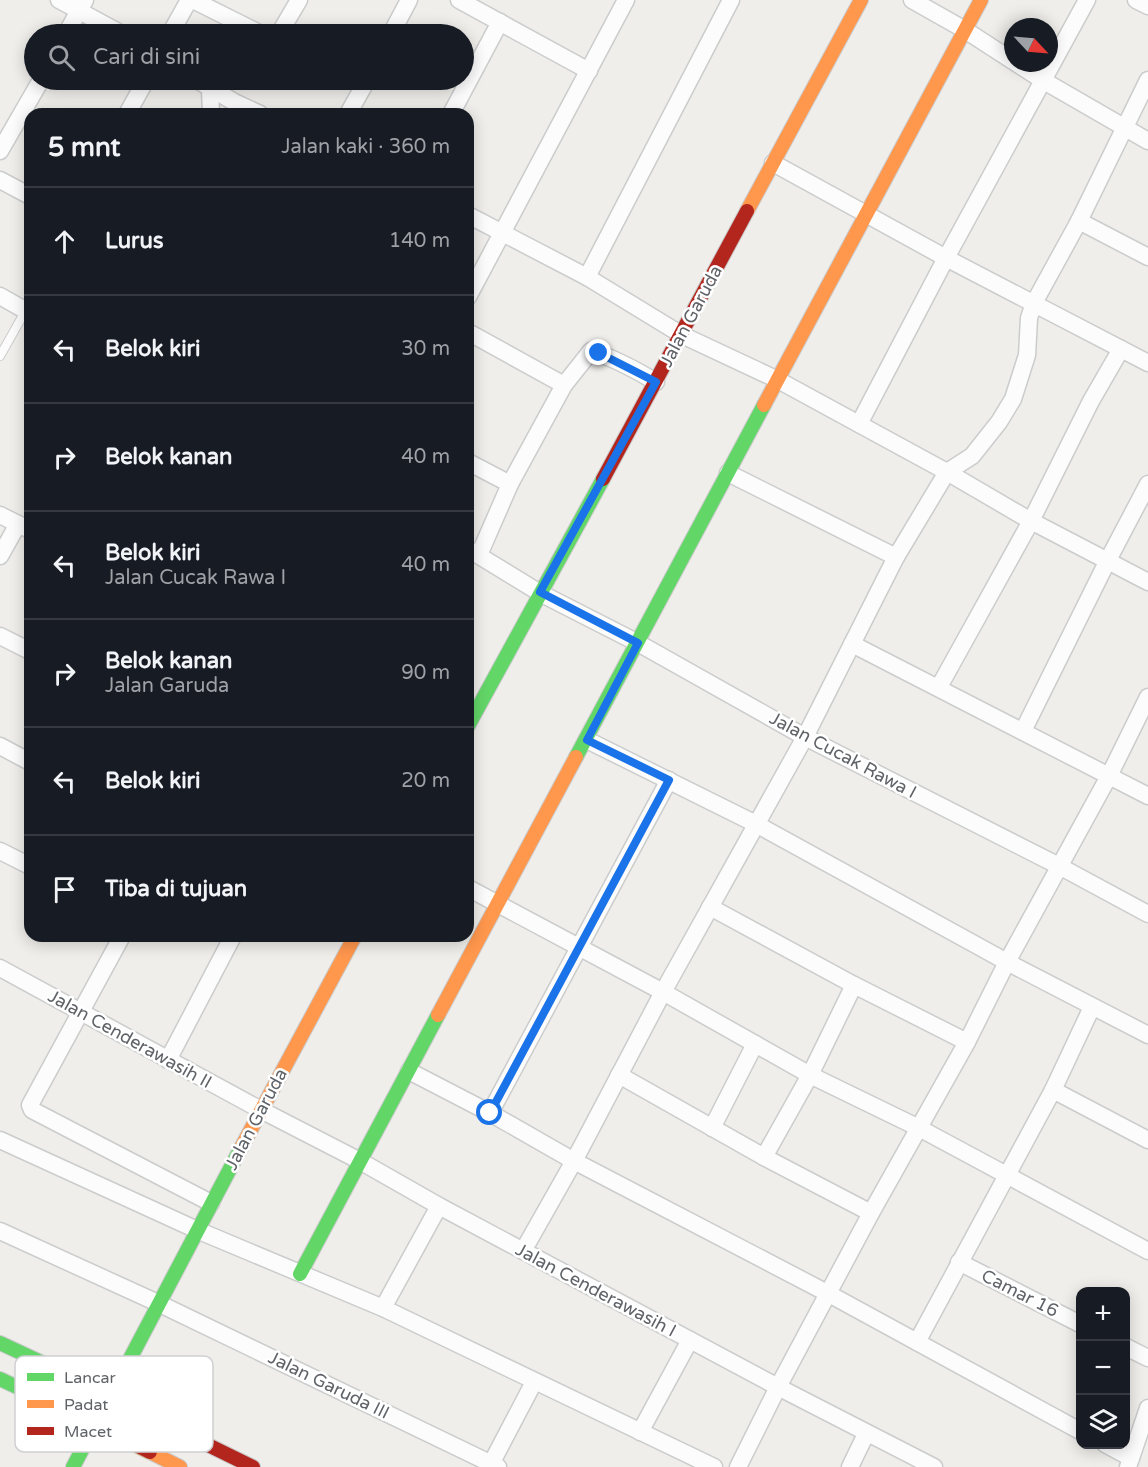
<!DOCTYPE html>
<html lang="id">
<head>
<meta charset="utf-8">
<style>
  :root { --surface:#171b24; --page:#242831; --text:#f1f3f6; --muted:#9ea1a6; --line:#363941 }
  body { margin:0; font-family:"Varela Round",sans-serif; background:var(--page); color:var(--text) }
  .controls { position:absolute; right:18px; bottom:18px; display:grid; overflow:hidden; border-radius:12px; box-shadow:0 3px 15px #0003 }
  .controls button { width:54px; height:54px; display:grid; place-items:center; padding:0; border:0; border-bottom:2px solid var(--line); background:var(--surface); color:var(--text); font:30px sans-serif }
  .compass { position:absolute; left:1004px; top:18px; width:54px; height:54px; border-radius:50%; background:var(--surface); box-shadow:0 3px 15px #0003; rotate:116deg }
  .stop { position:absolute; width:18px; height:18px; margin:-14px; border:4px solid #1a73e8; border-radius:50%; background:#fff }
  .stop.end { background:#1a73e8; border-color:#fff; box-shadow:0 2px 6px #0008 }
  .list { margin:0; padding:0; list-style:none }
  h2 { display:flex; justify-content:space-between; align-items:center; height:78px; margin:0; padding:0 24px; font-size:26px }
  h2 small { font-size:20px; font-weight:400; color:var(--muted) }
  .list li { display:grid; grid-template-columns:39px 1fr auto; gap:18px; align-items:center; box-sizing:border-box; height:108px; padding:0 24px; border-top:2px solid var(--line) }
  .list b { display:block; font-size:22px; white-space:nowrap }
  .list p { margin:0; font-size:20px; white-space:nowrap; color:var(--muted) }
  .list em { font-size:20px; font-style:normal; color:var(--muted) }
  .icon { flex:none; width:33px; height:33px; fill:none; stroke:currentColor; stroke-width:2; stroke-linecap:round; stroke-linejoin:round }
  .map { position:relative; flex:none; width:1148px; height:1467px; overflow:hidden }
  .search { position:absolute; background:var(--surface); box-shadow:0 3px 15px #0003; left:24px; top:24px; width:450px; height:66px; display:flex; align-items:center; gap:15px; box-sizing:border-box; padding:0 21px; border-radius:33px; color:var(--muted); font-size:22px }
  .panel { position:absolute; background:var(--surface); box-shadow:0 3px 15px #0003; left:24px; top:108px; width:450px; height:834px; border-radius:18px }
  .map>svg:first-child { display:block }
</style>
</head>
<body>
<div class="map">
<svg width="1148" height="1467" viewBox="0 0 1148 1467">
  <rect width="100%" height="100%" fill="#efeeea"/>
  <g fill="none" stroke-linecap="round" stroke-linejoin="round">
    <defs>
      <path id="lane" d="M0 356 26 310"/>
      <g id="street">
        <path d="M59 0 122 34"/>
        <path d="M193 0 261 34"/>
        <path d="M459 0 589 71"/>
        <path d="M912 0 965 30 1013 61"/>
        <path d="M1136 0 1148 6"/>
        <path d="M66 34 85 0"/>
        <path d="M170 34 189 0"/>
        <path d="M279 34 299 0"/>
        <path d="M391 34 409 0"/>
        <path d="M1016 63 1044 81 1148 141"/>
        <path d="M197 80 234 102 260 114"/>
        <path d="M210 89 211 114"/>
        <path d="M127 114 146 80"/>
        <path d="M348 114 367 80"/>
        <path d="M451 114 500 22"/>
        <path d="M0 151 41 80"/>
        <path d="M773 163 946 258 1148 363"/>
        <path d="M0 180 30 196"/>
        <path d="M468 215 587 277 682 335 778 380 947 472 1031 521 1148 582"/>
        <path d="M1079 221 1148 257"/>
        <path d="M587 277 731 0"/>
        <path d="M0 296 30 313"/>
        <path d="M468 297 626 0"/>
        <path d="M468 332 564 385"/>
        <path d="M859 424 946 258 1087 0"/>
        <path d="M468 462 510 484"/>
        <path d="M728 473 896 557"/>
        <path d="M0 515 30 530"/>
        <path d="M468 549 540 593 638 643 805 737 1059 866 1148 914"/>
        <path d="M479 555 510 484 564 385 591 351C614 358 636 370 656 382"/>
        <path d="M0 556 18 524"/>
        <path d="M0 636 30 651"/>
        <path d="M852 644 1148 796"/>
        <path d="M939 687 1031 521 1091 401 1121 349"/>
        <path d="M1023 731 1107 562 1148 484"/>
        <path d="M587 740 756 824 1007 962 1148 1035"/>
        <path d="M0 746 30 762"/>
        <path d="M0 851 30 866"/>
        <path d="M468 888 663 992 810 1075 919 1128 1148 1251"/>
        <path d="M710 907 854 985 967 1042"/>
        <path d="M122 936 30 1105 32 1110 211 1203"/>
        <path d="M0 968 261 1110 360 1161 439 1206 778 1387 934 1467"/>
        <path d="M168 1060 233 936"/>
        <path d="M409 1071 490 1113 574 1161 829 1294 1080 1431"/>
        <path d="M619 1075 764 1157 871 1213"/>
        <path d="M1053 1090 1092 1007"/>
        <path d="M490 1113 669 780"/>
        <path d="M712 1128 755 1044"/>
        <path d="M0 1140 197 1230 383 1308 714 1467"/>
        <path d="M764 1157 810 1075 854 985"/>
        <path d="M0 1231 160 1304 498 1467"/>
        <path d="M523 1251 574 1161 663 992 805 737 896 557 947 472 972 456 999 422 1013 399 1027 355 1029 318 1034 303 1079 221 1148 80"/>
        <path d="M959 1262 1080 1324"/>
        <path d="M383 1308 439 1206"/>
        <path d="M917 1342 1053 1090 1148 1140"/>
        <path d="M1126 1347 1148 1358"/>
        <path d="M640 1432 690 1340"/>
        <path d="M1105 1444 1131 1458"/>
        <path d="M491 1464 534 1382"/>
        <path d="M738 1467 778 1387 871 1213 967 1042 1007 962 1109 776 1148 697"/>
        <path d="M850 1467 866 1434"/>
        <path d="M1128 1467 1148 1408"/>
      </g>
      <g id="fast">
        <path d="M468 726 603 479"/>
        <path d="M576 757 764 405"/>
        <path d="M300 1274 438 1015"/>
        <path d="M0 1343 60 1371"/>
        <path d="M0 1379 51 1403"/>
        <path d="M73 1467 241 1148"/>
      </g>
      <g id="slow">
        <path d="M747 211 861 0"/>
        <path d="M764 405 981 0"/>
        <path d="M438 1015 576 757"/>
        <path d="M241 1148 355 936"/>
        <path d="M150 1452 180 1467"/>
      </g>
      <g id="jam">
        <path d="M603 479 747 211"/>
        <path d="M161 1422 253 1467"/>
      </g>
    </defs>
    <!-- lane casing -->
    <use href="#lane" stroke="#cbcccc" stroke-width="10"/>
    <!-- street casing -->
    <use href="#street" stroke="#cbcccc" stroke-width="19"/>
    <!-- fast casing -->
    <use href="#fast" stroke="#cacacb" stroke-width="16"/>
    <!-- slow casing -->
    <use href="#slow" stroke="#cacacb" stroke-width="16"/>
    <!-- jam casing -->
    <use href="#jam" stroke="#cacacb" stroke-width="16"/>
    <!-- lane -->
    <use href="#lane" stroke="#fdfcfc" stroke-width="8"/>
    <!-- street -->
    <use href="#street" stroke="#fdfcfc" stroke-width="16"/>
    <!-- fast -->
    <use href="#fast" stroke="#63d668" stroke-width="14"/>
    <!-- slow -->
    <use href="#slow" stroke="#ff974d" stroke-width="14"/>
    <!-- jam -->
    <use href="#jam" stroke="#b3261e" stroke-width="14"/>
    <defs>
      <path id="fast-bridge" d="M60 1371 161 1422"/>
      <path id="jam-bridge" d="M51 1403 150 1452"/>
    </defs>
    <!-- fast-bridge casing -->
    <use href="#fast-bridge" stroke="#c8b996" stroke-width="16" stroke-linecap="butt"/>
    <!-- jam-bridge casing -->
    <use href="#jam-bridge" stroke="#c8b996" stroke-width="16" stroke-linecap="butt"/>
    <!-- fast-bridge -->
    <use href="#fast-bridge" stroke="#63d668" stroke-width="14"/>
    <!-- jam-bridge -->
    <use href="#jam-bridge" stroke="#b3261e" stroke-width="14"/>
  </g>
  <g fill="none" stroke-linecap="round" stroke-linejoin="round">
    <!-- route -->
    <path stroke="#1a73e8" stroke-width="8" d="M490 1113 669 780 587 740 638 643 540 592 656 382 599 353"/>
  </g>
  <g text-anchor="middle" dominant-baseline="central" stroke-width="5" stroke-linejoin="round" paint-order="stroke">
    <!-- street labels -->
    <g font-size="18" fill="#5f6368" stroke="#fff">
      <text transform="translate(691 316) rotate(-62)">Jalan Garuda</text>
      <text transform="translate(843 755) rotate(28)">Jalan Cucak Rawa I</text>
      <text transform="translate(130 1039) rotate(29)">Jalan Cenderawasih II</text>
      <text transform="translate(256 1119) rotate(-62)">Jalan Garuda</text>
      <text transform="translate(596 1290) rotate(28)">Jalan Cenderawasih I</text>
      <text transform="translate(1020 1293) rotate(27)">Camar 16</text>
      <text transform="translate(329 1385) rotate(26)">Jalan Garuda III</text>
    </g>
  </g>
  <!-- legend -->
  <rect x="15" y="1356" width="198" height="96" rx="9" fill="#fff" stroke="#cfd0d2" stroke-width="1.5"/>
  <rect x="27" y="1373" width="27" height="8" fill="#63d668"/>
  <rect x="27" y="1400" width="27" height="8" fill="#ff974d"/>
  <rect x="27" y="1427" width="27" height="8" fill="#b3261e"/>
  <g font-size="16" fill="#5f6368">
    <text x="64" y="1383">Lancar</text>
    <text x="64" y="1410">Padat</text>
    <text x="64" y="1437">Macet</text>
  </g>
</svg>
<div class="controls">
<button>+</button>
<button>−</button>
<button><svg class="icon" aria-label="layers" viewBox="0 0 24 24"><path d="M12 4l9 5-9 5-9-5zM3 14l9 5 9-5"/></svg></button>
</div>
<svg class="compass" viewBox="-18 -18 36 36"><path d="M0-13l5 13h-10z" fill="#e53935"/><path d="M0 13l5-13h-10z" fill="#9ea1a6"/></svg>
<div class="stop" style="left:490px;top:1113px"></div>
<div class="stop end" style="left:599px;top:353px"></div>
<div class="search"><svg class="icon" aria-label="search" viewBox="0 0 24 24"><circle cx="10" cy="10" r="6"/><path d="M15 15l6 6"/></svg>Cari di sini</div>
<section class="panel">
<h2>5 mnt<small>Jalan kaki · 360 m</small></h2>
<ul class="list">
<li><svg class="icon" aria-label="ahead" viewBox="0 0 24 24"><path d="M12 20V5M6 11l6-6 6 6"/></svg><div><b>Lurus</b></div><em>140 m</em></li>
<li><svg class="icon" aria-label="left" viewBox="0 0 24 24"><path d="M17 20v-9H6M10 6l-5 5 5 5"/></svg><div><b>Belok kiri</b></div><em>30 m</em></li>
<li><svg class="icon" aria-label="right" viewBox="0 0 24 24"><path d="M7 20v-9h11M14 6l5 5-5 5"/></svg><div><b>Belok kanan</b></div><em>40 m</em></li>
<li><svg class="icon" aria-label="left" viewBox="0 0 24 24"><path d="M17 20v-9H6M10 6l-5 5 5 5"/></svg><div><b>Belok kiri</b><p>Jalan Cucak Rawa I</p></div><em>40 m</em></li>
<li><svg class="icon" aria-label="right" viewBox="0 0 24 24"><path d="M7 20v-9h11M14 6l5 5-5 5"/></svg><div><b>Belok kanan</b><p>Jalan Garuda</p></div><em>90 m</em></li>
<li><svg class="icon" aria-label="left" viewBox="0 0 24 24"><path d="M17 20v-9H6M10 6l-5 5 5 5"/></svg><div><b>Belok kiri</b></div><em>20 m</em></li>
<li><svg class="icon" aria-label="arrive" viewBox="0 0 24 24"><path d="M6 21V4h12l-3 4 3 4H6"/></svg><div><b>Tiba di tujuan</b></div></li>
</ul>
</section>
</div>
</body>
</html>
